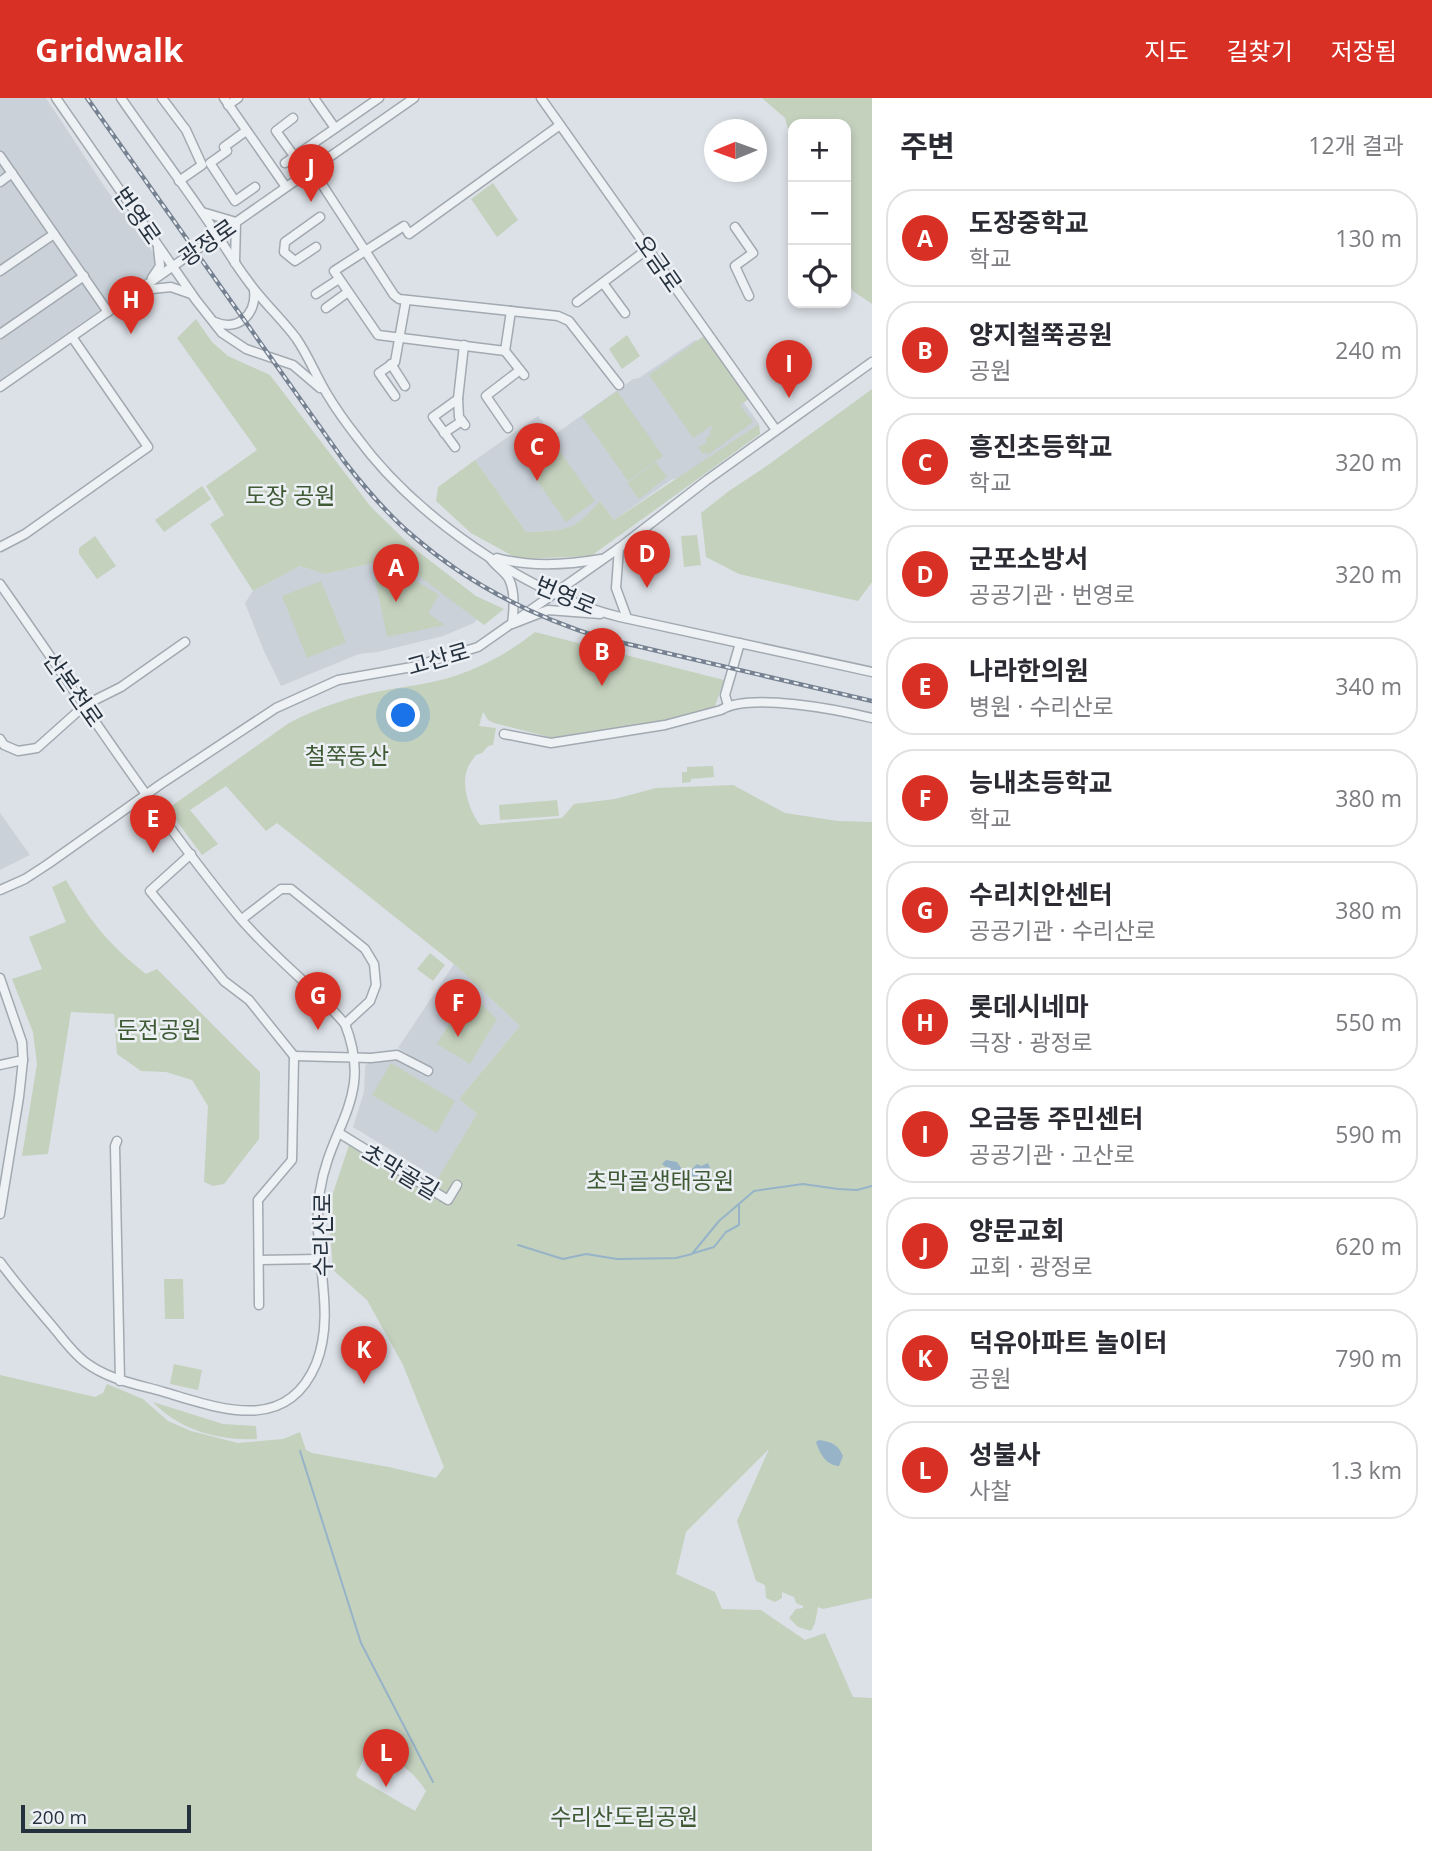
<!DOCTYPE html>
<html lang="ko">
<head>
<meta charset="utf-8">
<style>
  :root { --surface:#fff; --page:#f2f2f3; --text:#2b2b33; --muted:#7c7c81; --line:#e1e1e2; --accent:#d93025 }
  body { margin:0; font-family:"Open Sans","Noto Sans KR",sans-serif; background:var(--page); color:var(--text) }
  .controls { position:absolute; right:21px; top:21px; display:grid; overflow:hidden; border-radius:14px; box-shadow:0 4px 10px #0003 }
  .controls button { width:63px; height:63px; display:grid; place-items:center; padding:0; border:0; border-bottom:2px solid var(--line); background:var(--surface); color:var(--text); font:35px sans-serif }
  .compass { position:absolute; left:704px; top:21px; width:63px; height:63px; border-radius:50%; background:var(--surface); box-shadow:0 4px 10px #0003; rotate:269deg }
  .scale { position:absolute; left:21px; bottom:18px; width:170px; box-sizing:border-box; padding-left:7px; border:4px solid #26313e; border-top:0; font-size:19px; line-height:24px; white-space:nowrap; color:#26313e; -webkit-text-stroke:5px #ecf0f5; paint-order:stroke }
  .you { position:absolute; left:404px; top:618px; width:24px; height:24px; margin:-18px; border:5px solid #fff; border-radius:50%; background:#1a73e8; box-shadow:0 0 0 10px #1a73e833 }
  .badge { display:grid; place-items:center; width:46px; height:46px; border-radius:50%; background:var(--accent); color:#fff; font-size:23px; font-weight:700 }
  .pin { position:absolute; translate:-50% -58px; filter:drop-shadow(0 2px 4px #0008) }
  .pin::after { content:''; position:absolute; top:37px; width:24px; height:21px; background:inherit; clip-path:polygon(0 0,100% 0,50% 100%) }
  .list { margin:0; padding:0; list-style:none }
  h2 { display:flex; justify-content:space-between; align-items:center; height:91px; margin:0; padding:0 28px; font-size:30px }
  h2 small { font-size:23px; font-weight:400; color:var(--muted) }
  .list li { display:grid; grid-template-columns:46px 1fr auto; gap:21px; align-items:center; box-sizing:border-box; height:98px; margin:0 14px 14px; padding:0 14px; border:2px solid var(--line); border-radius:28px }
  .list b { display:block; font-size:26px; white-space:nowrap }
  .list p { margin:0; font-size:23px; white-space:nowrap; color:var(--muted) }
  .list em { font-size:23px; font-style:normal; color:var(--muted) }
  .icon { flex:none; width:38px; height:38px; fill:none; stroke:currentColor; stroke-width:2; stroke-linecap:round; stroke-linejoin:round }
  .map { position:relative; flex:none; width:872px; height:1753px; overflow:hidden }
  header { display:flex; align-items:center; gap:42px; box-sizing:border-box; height:98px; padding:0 35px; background:var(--accent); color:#fff }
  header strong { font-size:33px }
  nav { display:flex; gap:38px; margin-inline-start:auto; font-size:24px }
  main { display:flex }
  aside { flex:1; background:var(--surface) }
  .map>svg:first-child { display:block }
</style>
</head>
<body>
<header>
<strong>Gridwalk</strong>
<nav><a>지도</a><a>길찾기</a><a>저장됨</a></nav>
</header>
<main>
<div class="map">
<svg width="872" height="1753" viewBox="0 0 872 1753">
  <rect width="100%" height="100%" fill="#dce1e7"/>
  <!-- built -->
  <g fill="#cad1d9">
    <path d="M0 0H46L106 91 158 161 153 175 0 282Z"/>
    <path d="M695 242 700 243 759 326 681 379 671 382 614 422 600 403 585 420 566 432 526 434 475 362 538 318 554 337 633 281 639 280Z"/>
    <path d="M391 461 409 470 477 521 474 525 443 538 378 554 359 556 281 588 263 551 245 505 253 493 300 468 325 476Z"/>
    <path d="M0 715 30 757 0 772Z"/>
    <path d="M454 866 520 928 459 1001 477 1016 438 1081 353 1029 364 994 365 968 369 964 394 961 424 978 430 970 398 950Z"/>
  </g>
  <!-- green -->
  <g fill="#c4d1bd" fill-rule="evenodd">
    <path d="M762 0H872V206L853 193 846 183V26H793V49L785 20Z"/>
    <path d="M493 85 518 122 497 139 471 101Z"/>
    <path d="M196 221 212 244 228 258 270 277 371 409 411 448 476 498 504 511 484 527 399 463 391 461 325 476 300 468 253 493 210 426 224 417 206 388 257 352 177 240Z"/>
    <path d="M627 237 640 258 622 271 609 251Z"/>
    <path d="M704 238 749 301 740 307 753 324 708 357 706 354 703 356 698 349 707 344 705 341 711 336 709 334 713 331 711 328 693 340 649 277Z"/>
    <path d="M872 291V484L858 503 739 476 706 459 701 415 729 393 768 367Z"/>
    <path d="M617 293 663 358 628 383 582 318Z"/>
    <path d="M759 326 760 336 591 458 518 461 471 435 436 403 438 389 475 362 526 434C567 432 572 435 600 403L614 422Z"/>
    <path d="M551 341 595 403 566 424 522 361Z"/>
    <path d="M656 364 667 379 639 401 627 385Z"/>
    <path d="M202 388 211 401 164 434 155 422Z"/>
    <path d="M697 437 701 467 684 469 681 438Z"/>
    <path d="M95 438 116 468 97 481 79 456V450Z"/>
    <path d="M403 475 439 497 428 515 445 527 387 539 375 480Z"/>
    <path d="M321 483 346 544 307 560 282 498Z"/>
    <path d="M535 534 724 582 714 611 642 627 553 640 494 625 488 622 483 614 479 628 496 630 493 647 488 648 482 655 476 657C473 661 468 667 467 672 461 688 470 714 480 727L562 720 574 706 615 701 656 690 733 687 785 715 838 723 872 724V1500L823 1511 818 1509 815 1525 811 1533 798 1529 789 1520 796 1511 803 1510V1508L796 1505 794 1499 782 1494V1500L775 1504 766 1500 765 1487 756 1483 737 1423 769 1351 686 1434 676 1476 715 1494 722 1511 761 1512 805 1542 825 1535 853 1599 872 1600V1753H0V1277L95 1299 103 1295 107 1286 143 1301 168 1323 191 1333 238 1345 283 1341 300 1334 306 1352 312 1355 389 1369 436 1380 444 1369 403 1267 367 1202 333 1172 330 1133 332 1098 349 1047 429 1095 477 1016 459 1001 520 928 454 866 277 725 266 733 226 688 190 712 218 746 202 757 173 718V707L289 625C318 610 349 599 381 593 405 588 431 586 455 578 485 568 511 553 535 534ZM368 1652C393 1659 412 1671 426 1693L415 1713 358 1680 356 1677Z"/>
    <path d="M713 668 714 679 691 681V684L682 685V674H687V669Z"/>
    <path d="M557 702 559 718 500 722 499 707Z"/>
    <path d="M66 782C91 824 107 845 146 876L157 871 260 974 259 1041 224 1086 213 1088 204 1084 208 1008 192 982 166 974 141 973 117 956 114 916 71 914 48 1056 22 1058 37 966 33 934 12 881 42 871 29 839 66 824 52 789Z"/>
    <path d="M430 855 445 867 433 883 417 871Z"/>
    <path d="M469 894 497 921 470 966 437 946Z"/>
    <path d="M391 965 455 1003 437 1035 372 997Z"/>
    <path d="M164 1181H183L184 1221H165Z"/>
    <path d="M174 1266 202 1272 198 1292 170 1286Z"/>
    <path d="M153 1304 223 1326 256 1328 257 1341C219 1343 179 1332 153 1304Z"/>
  </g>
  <!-- water -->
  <g fill="#96b3c8">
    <path d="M666 1062 677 1064 682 1071 691 1072 697 1066 701 1068 708 1065 711 1072C694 1084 677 1078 662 1066Z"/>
    <path d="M819 1342C831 1344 838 1346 843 1358L839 1368C826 1367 820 1356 816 1344Z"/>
  </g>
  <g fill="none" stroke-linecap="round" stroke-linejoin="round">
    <!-- stream -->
    <g stroke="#96b3c8" stroke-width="2">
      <path d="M518 1147 563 1161 586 1156 617 1161 676 1160 692 1156 719 1123 754 1093 803 1086 838 1091 857 1092 872 1088"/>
      <path d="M694 1155 714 1149 726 1134 739 1127V1107"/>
      <path d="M300 1353 361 1545 433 1684"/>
    </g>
    <defs>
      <g id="minor">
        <path d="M56 0 196 202 222 235 246 251 293 267 320 290"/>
        <path d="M121 0C150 42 181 83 210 126 223 145 234 165 248 183 262 203 281 220 296 240 308 257 316 278 327 296 336 311 346 325 357 339 414 417 526 496 620 519L872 574"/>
        <path d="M162 0 186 32 202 67 179 83"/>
        <path d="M224 0 286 89"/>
        <path d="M314 0 335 30"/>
        <path d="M541 0 776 332"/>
        <path d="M228 7 238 0"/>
        <path d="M293 20 276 33 294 58"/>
        <path d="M246 33 224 49 227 53 210 65 235 103 255 89"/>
        <path d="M0 58 108 214"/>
        <path d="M285 65 379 0"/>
        <path d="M312 71 394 197 399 201 558 218 569 223 619 287"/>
        <path d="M0 84 12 75"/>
        <path d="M202 114 236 124 235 165"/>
        <path d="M735 129 753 155 735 168 749 198"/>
        <path d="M316 149 295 163 284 154 285 144 320 119"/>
        <path d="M0 173 54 136"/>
        <path d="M152 180 160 168 158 150"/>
        <path d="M603 185 625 215"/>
        <path d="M143 192 171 189 191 196"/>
        <path d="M316 196 339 181"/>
        <path d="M577 204 649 150"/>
        <path d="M326 210 348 194"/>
        <path d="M511 213 505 253 378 237 334 173 404 128 409 136 560 27"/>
        <path d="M215 224C238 234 257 216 254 192"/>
        <path d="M0 236 84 178"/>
        <path d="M505 253 524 277"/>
        <path d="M391 266 405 288"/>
        <path d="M0 289 414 0"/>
        <path d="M395 298 379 275 395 264 406 202"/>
        <path d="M458 301 459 319 465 327"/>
        <path d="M508 330 486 298 520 272"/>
        <path d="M444 335 462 323"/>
        <path d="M455 349 433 319 458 301 464 247"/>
        <path d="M0 449 25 436 148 349 72 239"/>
        <path d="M619 450 616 490 627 520"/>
        <path d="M490 460C495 468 505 473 509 481 515 493 514 512 512 526L548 512 600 516"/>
        <path d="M497 460C530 469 567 467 601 461"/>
        <path d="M0 486C79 598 153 714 240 820 272 858 313 888 345 926 374 1000 330 1027 320 1093 310 1150 338 1212 316 1266 286 1337 219 1310 164 1294 136 1286 109 1282 85 1264 73 1255 63 1241 53 1229 35 1208 17 1187 0 1164"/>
        <path d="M728 607 725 597 740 545"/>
        <path d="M504 636 551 645 665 627 721 612C749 594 839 612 872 620"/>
        <path d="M0 641 4 647 18 653 37 650 85 607 121 589 185 544"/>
        <path d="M191 756 150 793 224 883 249 902 294 958 292 1062 258 1102 259 1207"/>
        <path d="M0 792 25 781 48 766 161 686 276 610 338 582 412 569 478 549 619 450 707 382 872 264"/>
        <path d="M242 821 281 791H291L365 851 374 866 376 887 370 903 345 926"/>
        <path d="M0 880 22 944 23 962 19 999 0 1116"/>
        <path d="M294 958 371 960 397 957 428 973"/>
        <path d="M0 967 23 962"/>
        <path d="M339 1035 448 1102 457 1087"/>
        <path d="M117 1043 115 1048 120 1283"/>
        <path d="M259 1162 320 1161"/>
      </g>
    </defs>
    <!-- minor casing -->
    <use href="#minor" stroke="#a2a9b1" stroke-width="11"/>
    <!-- minor -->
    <use href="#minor" stroke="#eff2f5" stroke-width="8"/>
    <defs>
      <path id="rail" d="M87 0 344 363C365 390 387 416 413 438 467 485 534 519 602 540L872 603"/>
    </defs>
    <!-- rail casing -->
    <use href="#rail" stroke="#768291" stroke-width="4.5"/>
    <!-- rail -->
    <use href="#rail" stroke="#ecf0f5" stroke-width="2" stroke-dasharray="5" stroke-linecap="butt"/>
  </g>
  <g text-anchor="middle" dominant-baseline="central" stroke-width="5" stroke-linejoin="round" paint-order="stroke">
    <!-- street labels -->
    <g font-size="23" fill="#26313e" stroke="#ecf0f5">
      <text transform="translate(138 117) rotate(55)">번영로</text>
      <text transform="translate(207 144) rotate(-35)">광정로</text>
      <text transform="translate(659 165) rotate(55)">오금로</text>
      <text transform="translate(566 497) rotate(23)">번영로</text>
      <text transform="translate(438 560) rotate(-16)">고산로</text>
      <text transform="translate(74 591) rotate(55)">산본천로</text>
      <text transform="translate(401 1073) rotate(31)">초막골길</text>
      <text transform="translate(322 1137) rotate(-90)">수리산로</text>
    </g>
    <!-- park labels -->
    <g font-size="23" fill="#3e5933" stroke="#ecf0f5">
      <text x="290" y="397">도장 공원</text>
      <text x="347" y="657">철쭉동산</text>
      <text x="159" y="931">둔전공원</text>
      <text x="660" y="1082">초막골생태공원</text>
      <text x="624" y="1718">수리산도립공원</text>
    </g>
  </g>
</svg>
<div class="controls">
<button>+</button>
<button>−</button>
<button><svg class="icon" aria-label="locate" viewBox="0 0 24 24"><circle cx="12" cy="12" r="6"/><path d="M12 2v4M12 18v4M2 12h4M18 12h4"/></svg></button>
</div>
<svg class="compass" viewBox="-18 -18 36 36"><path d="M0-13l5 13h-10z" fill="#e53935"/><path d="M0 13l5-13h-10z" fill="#7c7c81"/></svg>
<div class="scale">200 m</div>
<div class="you"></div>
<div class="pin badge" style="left:396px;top:504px">A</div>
<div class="pin badge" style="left:602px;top:588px">B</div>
<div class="pin badge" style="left:537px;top:383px">C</div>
<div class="pin badge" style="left:647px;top:490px">D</div>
<div class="pin badge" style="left:153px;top:755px">E</div>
<div class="pin badge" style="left:458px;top:939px">F</div>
<div class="pin badge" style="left:318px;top:932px">G</div>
<div class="pin badge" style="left:131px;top:236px">H</div>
<div class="pin badge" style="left:789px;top:300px">I</div>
<div class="pin badge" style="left:311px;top:104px">J</div>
<div class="pin badge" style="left:364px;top:1286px">K</div>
<div class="pin badge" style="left:386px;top:1689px">L</div>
</div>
<aside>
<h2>주변<small>12개 결과</small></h2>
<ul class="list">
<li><span class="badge">A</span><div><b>도장중학교</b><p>학교</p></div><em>130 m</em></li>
<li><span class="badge">B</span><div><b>양지철쭉공원</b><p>공원</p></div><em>240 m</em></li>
<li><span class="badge">C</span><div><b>흥진초등학교</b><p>학교</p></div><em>320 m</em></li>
<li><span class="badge">D</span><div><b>군포소방서</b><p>공공기관 · 번영로</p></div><em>320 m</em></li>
<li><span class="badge">E</span><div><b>나라한의원</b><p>병원 · 수리산로</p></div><em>340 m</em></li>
<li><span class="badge">F</span><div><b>능내초등학교</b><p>학교</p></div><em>380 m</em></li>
<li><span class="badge">G</span><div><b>수리치안센터</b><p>공공기관 · 수리산로</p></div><em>380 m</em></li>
<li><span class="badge">H</span><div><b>롯데시네마</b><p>극장 · 광정로</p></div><em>550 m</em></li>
<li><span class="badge">I</span><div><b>오금동 주민센터</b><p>공공기관 · 고산로</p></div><em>590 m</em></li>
<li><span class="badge">J</span><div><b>양문교회</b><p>교회 · 광정로</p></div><em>620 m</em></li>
<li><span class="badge">K</span><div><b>덕유아파트 놀이터</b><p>공원</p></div><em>790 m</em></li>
<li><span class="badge">L</span><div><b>성불사</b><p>사찰</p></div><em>1.3 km</em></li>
</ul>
</aside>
</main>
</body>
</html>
